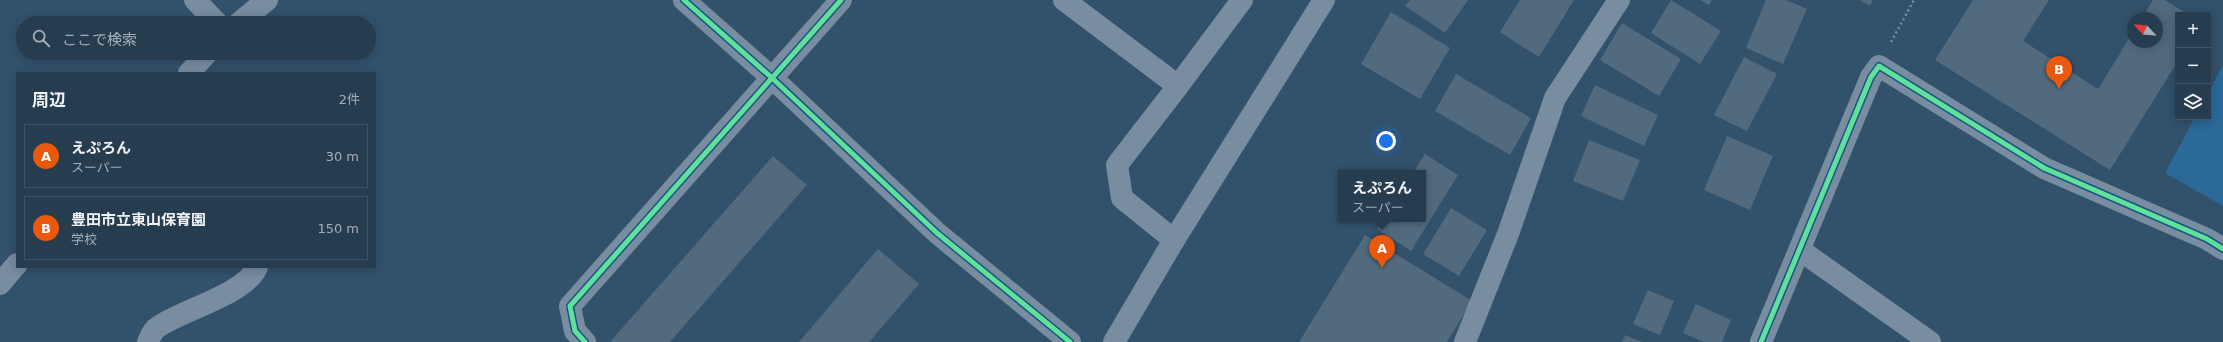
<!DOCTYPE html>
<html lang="ja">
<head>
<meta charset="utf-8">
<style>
  :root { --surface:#263d50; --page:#32485a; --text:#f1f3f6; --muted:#a4aeb7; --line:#425667; --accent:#ea580c }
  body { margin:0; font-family:"DejaVu Sans","Noto Sans JP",sans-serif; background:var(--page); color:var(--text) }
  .controls { position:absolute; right:12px; top:12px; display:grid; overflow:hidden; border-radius:0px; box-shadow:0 2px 10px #0003 }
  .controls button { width:36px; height:36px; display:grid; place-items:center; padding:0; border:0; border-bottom:1px solid var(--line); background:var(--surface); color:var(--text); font:20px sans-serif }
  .compass { position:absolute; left:2127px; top:12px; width:36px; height:36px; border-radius:50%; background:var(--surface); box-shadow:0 2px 10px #0003; rotate:296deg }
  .you { position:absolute; left:1386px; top:141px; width:14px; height:14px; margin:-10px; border:3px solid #fff; border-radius:50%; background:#1a73e8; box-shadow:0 0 0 6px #1a73e833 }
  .badge { display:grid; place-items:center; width:26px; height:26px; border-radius:50%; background:var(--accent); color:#fff; font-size:13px; font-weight:700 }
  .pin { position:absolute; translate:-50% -33px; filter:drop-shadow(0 1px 2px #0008) }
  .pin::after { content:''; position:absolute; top:21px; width:14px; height:12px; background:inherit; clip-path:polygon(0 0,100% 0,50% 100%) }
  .popup { position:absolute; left:1338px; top:170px; width:88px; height:52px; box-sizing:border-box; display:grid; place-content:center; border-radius:0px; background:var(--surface); filter:drop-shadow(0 1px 3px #0005); font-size:13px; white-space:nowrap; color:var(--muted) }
  .popup b { font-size:15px; color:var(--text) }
  .popup::after { content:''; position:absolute; left:50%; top:100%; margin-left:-8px; border:8px solid transparent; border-top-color:var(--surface) }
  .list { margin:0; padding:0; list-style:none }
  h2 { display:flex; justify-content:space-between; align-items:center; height:52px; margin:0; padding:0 16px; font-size:17px }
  h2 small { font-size:13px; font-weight:400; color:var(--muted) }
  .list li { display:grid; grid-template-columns:26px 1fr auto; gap:12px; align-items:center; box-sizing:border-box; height:64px; margin:0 8px 8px; padding:0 8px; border:1px solid var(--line); border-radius:0px }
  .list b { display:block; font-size:15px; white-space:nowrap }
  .list p { margin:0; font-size:13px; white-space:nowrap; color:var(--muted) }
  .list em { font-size:13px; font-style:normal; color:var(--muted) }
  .icon { flex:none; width:22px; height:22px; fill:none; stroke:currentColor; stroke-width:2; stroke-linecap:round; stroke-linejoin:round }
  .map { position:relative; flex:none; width:2223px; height:342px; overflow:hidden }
  .search { position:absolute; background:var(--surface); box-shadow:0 2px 10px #0003; left:16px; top:16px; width:360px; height:44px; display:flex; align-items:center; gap:10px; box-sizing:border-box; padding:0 14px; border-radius:22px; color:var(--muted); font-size:15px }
  .panel { position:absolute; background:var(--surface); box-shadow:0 2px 10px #0003; left:16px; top:72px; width:360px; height:196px; border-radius:0px }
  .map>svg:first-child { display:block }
</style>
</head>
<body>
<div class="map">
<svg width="2223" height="342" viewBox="0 0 2223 342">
  <rect width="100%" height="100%" fill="#32516a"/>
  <!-- green -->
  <path fill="#2a6998" d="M2223 65V206L2165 173 2195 117H2208V93Z"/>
  <!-- building -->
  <g fill="#526a7e">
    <path d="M1410 0H1468L1445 33 1405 6Z"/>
    <path d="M1520 0H1574L1539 57 1500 32Z"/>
    <path d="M1671 0 1721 31 1700 64 1651 33Z"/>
    <path d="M1700 0H1712L1709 5Z"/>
    <path d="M1766 0H1786L1807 9 1783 64 1746 48Z"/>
    <path d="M1859 0H1873L1870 6Z"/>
    <path d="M1973 0H2049L2023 41 2098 89 2133 32V42H2157V18H2142L2153 0H2165L2189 15H2178V61L2110 170 1935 60Z"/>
    <path d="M1391 12 1450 48 1420 99 1361 64Z"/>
    <path d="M1622 23 1681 59 1659 96 1600 60Z"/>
    <path d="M1744 57 1777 74 1747 131 1714 115Z"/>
    <path d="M1456 74 1531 118 1510 155 1435 111Z"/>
    <path d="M1595 85 1658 115 1644 146 1581 116Z"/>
    <path d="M1727 136 1773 156 1750 210 1704 190Z"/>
    <path d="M1589 140 1640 160 1623 201 1573 181Z"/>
    <path d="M1425 154 1458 175 1411 251 1377 229 1384 219H1423V173H1413Z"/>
    <path d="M773 156 807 185 670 342H610Z"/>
    <path d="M1451 208 1487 230 1459 276 1423 254Z"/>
    <path d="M1365 235 1472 301 1447 342H1299Z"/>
    <path d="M878 249 919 284 869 342H799Z"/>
    <path d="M1648 290 1674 301 1660 335 1633 324Z"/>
    <path d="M1696 304 1731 320 1722 342H1704L1683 333Z"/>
    <path d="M1625 335 1642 342H1622Z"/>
  </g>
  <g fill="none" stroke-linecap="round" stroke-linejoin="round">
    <!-- path -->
    <path stroke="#788da0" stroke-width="2.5" stroke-dasharray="2 3" stroke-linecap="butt" d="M1891 42 1914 0"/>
    <!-- minor -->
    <g stroke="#788da0" stroke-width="22">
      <path d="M195 0 217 23"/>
      <path d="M684 0 771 77 937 233 1070 342"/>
      <path d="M1064 0 1178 86 1242 0"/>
      <path d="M239 23 267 0"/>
      <path d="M189 73 207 53"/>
      <path d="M1174 240 1122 198 1117 165 1178 86"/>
      <path d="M1800 250 1930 342"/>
      <path d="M0 284 17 264"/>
      <path d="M148 342C150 337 153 330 158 327 182 310 246 294 257 267"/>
      <path d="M585 342 575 331 570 306 841 0"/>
      <path d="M1114 342 1174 240 1324 0"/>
      <path d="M1465 342 1508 234 1555 98 1619 0"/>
      <path d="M1761 342 1871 77 1879 66 2044 168 2207 239 2223 249"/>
    </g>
    <defs>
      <g id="cycleway">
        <path d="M684 0 771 77 937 233 1070 342"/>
        <path d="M585 342 575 331 570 306 841 0"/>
        <path d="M1761 342 1871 77 1879 66 2044 168 2207 239 2223 249"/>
      </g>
    </defs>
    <!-- cycleway casing -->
    <use href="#cycleway" stroke="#1a5482" stroke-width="8"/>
    <!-- cycleway -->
    <use href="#cycleway" stroke="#60e19b" stroke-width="5"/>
  </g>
</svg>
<div class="controls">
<button>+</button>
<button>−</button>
<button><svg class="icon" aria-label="layers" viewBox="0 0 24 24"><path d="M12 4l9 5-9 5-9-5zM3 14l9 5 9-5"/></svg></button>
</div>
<svg class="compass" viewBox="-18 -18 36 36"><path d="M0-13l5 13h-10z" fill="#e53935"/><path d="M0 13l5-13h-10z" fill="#a4aeb7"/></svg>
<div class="you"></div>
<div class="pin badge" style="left:1382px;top:268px">A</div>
<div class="popup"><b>えぷろん</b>スーパー</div>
<div class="pin badge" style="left:2059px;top:89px">B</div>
<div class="search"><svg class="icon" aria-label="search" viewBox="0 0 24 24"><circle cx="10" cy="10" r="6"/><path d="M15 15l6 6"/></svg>ここで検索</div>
<section class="panel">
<h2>周辺<small>2件</small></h2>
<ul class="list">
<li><span class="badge">A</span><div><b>えぷろん</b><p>スーパー</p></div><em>30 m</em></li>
<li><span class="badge">B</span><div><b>豊田市立東山保育園</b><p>学校</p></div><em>150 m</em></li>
</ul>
</section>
</div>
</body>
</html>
